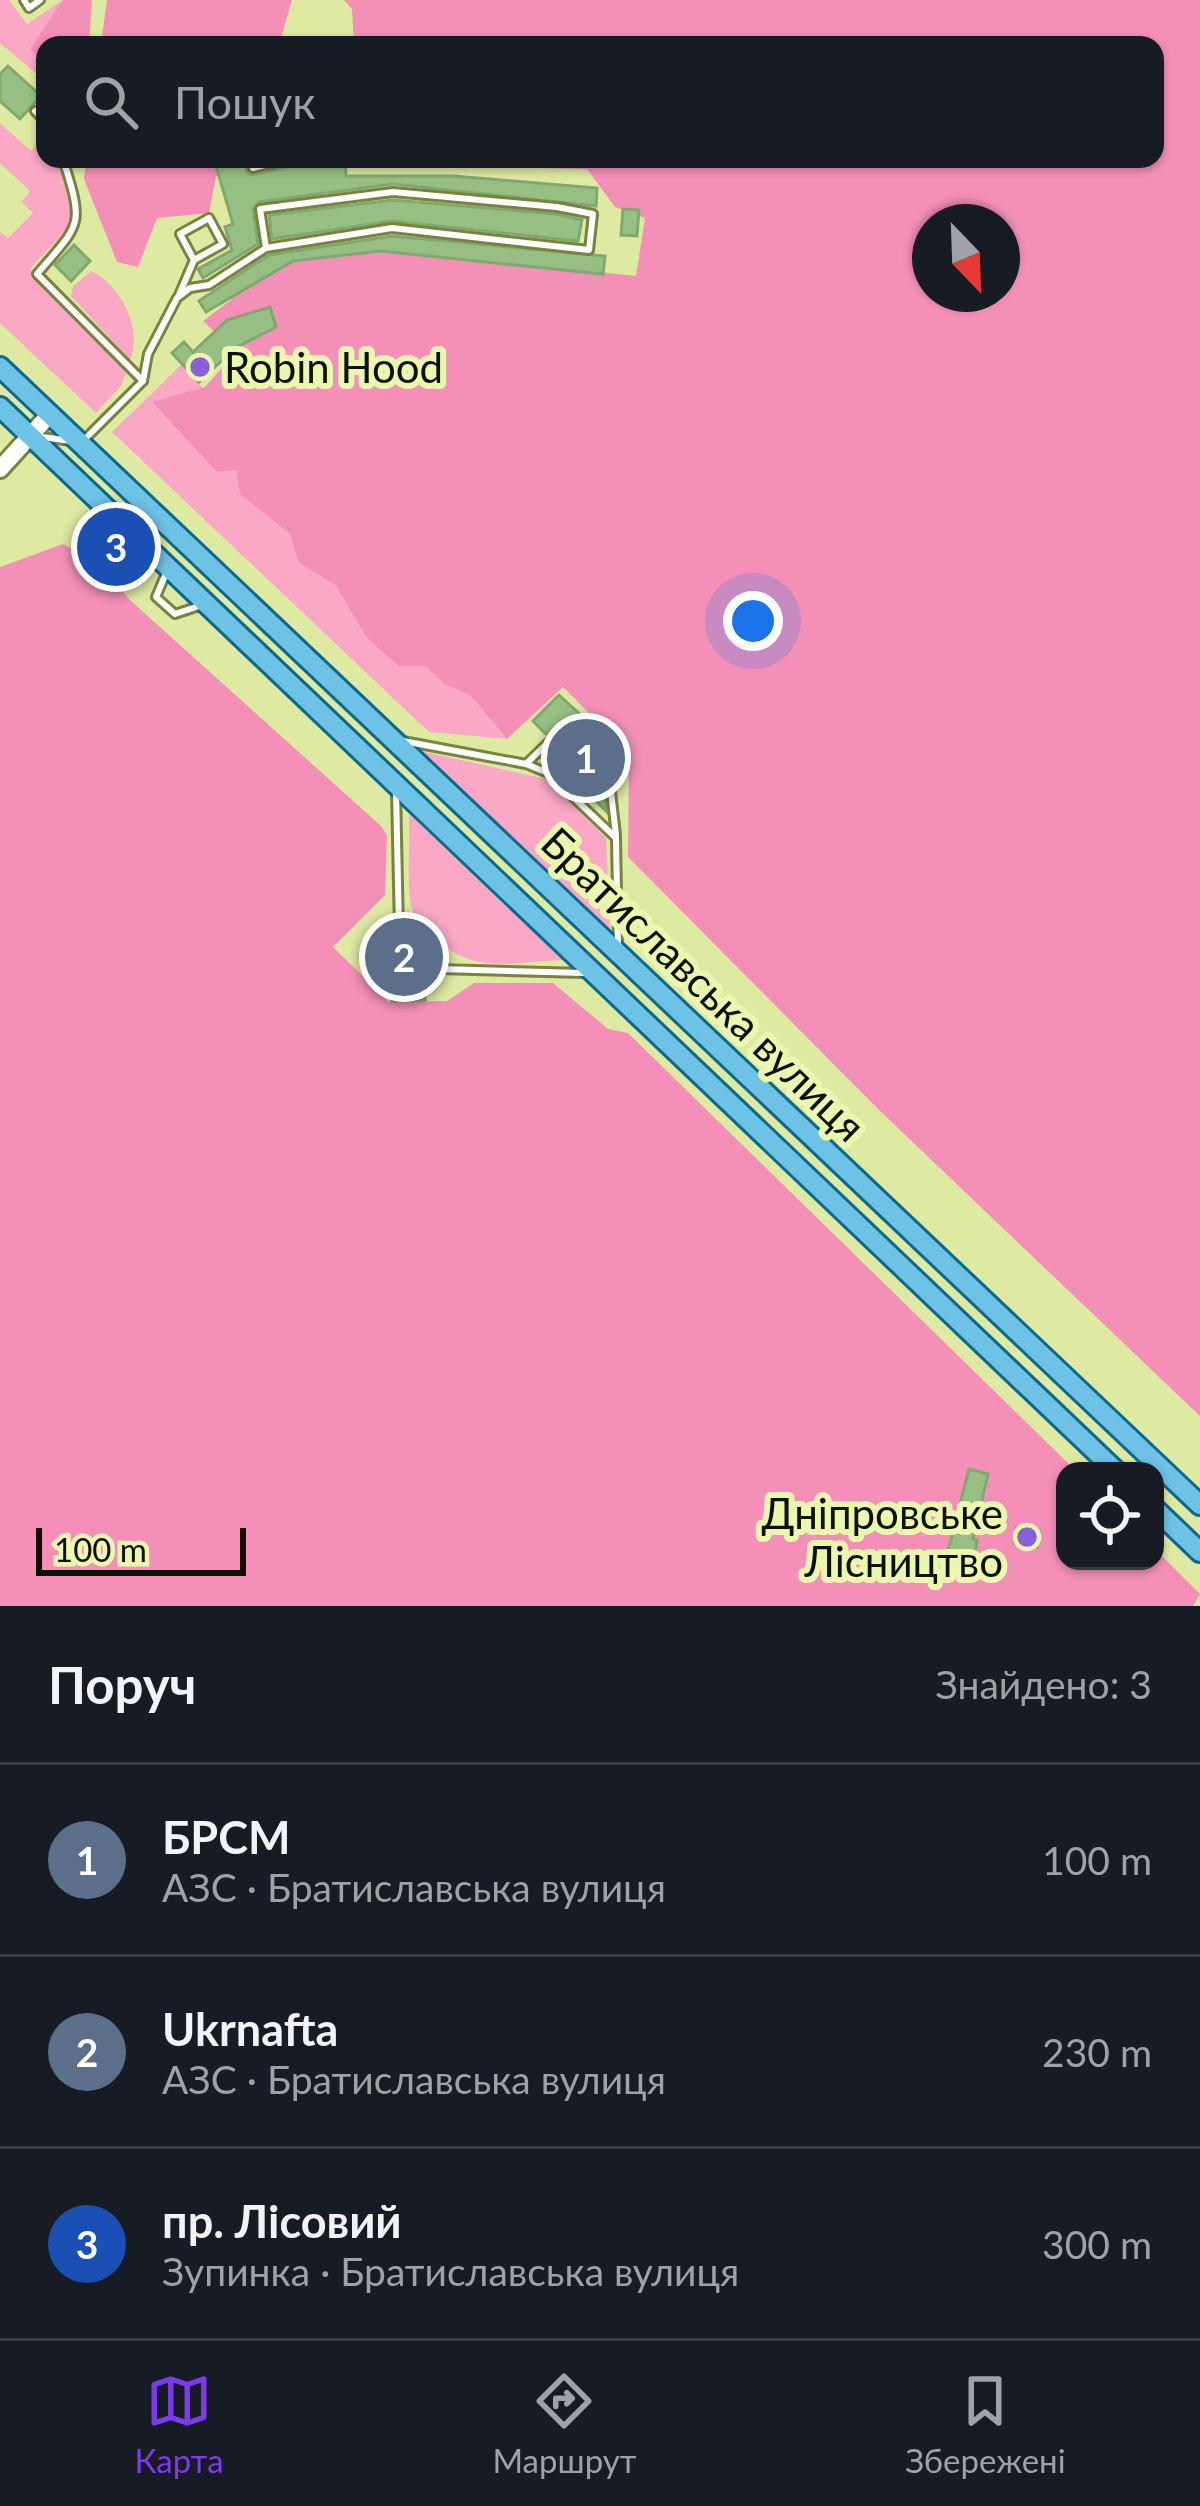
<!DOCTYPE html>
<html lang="uk">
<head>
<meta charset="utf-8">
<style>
  :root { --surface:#171b24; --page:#20242c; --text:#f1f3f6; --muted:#9ea1a6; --line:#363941; --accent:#7c3aed }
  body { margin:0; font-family:Lato,sans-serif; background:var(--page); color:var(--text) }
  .controls { position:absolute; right:36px; bottom:36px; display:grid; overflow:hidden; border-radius:24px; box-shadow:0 3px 9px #0004 }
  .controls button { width:108px; height:108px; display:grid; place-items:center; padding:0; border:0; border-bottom:3px solid var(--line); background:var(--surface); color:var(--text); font:60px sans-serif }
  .compass { position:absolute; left:912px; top:204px; width:108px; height:108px; border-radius:50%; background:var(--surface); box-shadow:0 3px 9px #0004; rotate:157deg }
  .scale { position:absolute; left:36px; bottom:30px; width:210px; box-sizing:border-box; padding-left:12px; border:6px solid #0f1100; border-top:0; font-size:33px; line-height:42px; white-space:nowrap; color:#0f1100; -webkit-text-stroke:9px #ebf7af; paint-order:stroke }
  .you { position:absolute; left:753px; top:621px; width:42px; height:42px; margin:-30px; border:9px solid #fff; border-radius:50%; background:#1a73e8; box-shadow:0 0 0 18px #1a73e833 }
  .badge { display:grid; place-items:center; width:78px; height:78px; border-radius:50%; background:var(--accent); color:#fff; font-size:39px; font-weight:700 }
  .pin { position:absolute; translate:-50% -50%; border:6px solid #fff; box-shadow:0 3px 12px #0006 }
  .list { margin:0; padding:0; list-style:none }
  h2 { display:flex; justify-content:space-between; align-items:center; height:156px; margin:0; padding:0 48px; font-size:51px }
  h2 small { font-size:39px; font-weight:400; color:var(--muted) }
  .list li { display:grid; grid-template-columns:78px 1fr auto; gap:36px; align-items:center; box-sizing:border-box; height:192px; padding:0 48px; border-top:3px solid var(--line) }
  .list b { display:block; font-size:45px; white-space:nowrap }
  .list p { margin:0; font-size:39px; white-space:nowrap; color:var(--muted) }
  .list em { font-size:39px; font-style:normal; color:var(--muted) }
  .icon { flex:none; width:66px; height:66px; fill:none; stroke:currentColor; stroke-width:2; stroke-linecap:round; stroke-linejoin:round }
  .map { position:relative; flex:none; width:1200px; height:1606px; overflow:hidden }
  .search { position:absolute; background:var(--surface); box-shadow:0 3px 9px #0004; left:36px; right:36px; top:36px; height:132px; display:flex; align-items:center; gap:30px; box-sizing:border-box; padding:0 42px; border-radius:24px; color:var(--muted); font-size:45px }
  .sheet { height:732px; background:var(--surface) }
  nav { display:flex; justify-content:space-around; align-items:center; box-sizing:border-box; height:168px; border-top:3px solid var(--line); background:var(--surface); font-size:33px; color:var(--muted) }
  nav a { display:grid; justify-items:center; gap:6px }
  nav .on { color:var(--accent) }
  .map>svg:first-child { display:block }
</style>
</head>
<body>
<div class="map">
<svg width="1200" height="1606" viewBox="0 0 1200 1606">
  <rect width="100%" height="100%" fill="#dee9a2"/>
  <!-- green -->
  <g fill="#fba8c7">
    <path d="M0 0H9L27 24 63 0 31 49 45 63V81L0 43Z"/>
    <path d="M0 123 31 151 45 137V159H58C82 227 77 217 30 269L127 371 121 386 96 413 0 323V232L8 238 33 213 22 202 30 191 0 163Z"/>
    <path d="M91 271C121 285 143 329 130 360L71 296 73 287Z"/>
    <path d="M181 365 203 388 153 403 217 472 236 469 241 494 290 534 298 562 336 586 366 637 425 666 444 684 470 695 507 739 429 732 112 432Z"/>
    <path d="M420 751 550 780 606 838 610 931Z"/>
    <path d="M409 814 563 960C508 962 471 976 429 933 419 923 412 914 410 901 407 872 410 842 409 814Z"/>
  </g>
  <!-- forest -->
  <g fill="#f490b7" fill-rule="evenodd">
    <path d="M63 0H92L89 45H45V63L30 49Z"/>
    <path d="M107 0H292L279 45H101Z"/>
    <path d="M344 0H1200V1416L880 1111 628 857 629 753 563 687 507 739 470 695 444 684 425 666H399L366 637 336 586 298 562 290 534 240 494 236 470 217 472 152 402 205 387 236 352 203 321 281 262 377 248 636 276 645 218 615 207 587 169 435 166 428 159H1155V45H354L352 9ZM930 222H1002V294H930Z"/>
    <path d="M87 159H240L216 177 209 213 157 218 138 267 117 262 84 179Z"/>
    <path d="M63 544 94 561 131 601 381 826 387 835 385 895 333 947 389 1002 447 1001 474 983H553L608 1029 628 1033 1076 1471H1065V1561H1155V1549L1200 1594 1193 1606H0V567Z"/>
  </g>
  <!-- building -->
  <g fill="#97bf83" stroke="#81a86e" stroke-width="3">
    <path d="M8 66 41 96 20 119 0 101V74Z"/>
    <path d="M214 159H244L247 172 252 175 292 166 297 159 345 160 346 176H454L597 188 596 206 393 184 259 202 253 209 258 244 203 278 198 269 232 250 225 227 233 224Z"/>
    <path d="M393 200 556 214 582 220 578 241 392 221 272 239 269 215Z"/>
    <path d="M623 209 639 210 637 236 621 235Z"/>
    <path d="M392 236 605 256 603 274 380 251 293 261 206 312 199 301 269 255Z"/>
    <path d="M74 245 90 261 71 281 55 265Z"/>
    <path d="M270 307 276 327 235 348 199 382 172 353 184 342 193 352 227 320Z"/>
    <path d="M559 695 621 752 605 768 562 727 558 725 546 734 533 721Z"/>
    <path d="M571 757 603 787 606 811 572 777Z"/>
    <path d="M377 946H404L418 959 416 980H425V1000L392 1001 391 981H401V959L378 960Z"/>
    <path d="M969 1469 988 1474 973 1539 977 1540 974 1560 947 1555Z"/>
    <path d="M1016 1528 1040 1532 1037 1547 1014 1543Z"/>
  </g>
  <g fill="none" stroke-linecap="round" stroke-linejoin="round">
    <defs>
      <g id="lane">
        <path d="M24 0 29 8 40 0"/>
        <path d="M35 111 45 121"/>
        <path d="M63 159C84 226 82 222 37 274L143 381"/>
        <path d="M251 159 253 168 290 159"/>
        <path d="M179 295 194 260 223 244 209 218 180 234 194 260"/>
        <path d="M42 437 71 441"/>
        <path d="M83 441 143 381 148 354 177 298 190 288 209 285 266 248 392 228 589 250 593 214 557 207 393 192 260 209 266 248"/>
        <path d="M167 571 156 597 175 614 202 605"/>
        <path d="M403 741 526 764 548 773 616 838 618 948"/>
        <path d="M526 764 558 733 610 783 616 835"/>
        <path d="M396 790 399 930 439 969 584 973"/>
      </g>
      <path id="secondary" d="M0 469 50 414"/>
      <g id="primary">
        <path d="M0 367 1200 1505"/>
        <path d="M0 407 1116 1471"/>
        <path d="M1155 1509 1200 1552"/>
      </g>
    </defs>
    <!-- lane casing -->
    <use href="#lane" stroke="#79823e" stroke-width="12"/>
    <!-- secondary casing -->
    <use href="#secondary" stroke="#79823e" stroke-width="22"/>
    <!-- primary casing -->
    <use href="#primary" stroke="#0c698a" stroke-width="24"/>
    <!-- lane -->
    <use href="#lane" stroke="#fff" stroke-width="6"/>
    <!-- secondary -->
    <use href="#secondary" stroke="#fff" stroke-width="16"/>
    <!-- primary -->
    <use href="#primary" stroke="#6dc2e6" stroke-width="18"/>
  </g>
  <!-- markers -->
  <g fill="#8960da" stroke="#ebf7af" stroke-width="4.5">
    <circle cx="200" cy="367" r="12"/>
    <circle cx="1027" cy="1537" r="12"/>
  </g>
  <g text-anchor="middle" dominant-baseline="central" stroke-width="12" stroke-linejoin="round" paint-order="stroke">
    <!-- poi labels -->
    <g font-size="42" fill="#0f1100" stroke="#ebf7af" text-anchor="start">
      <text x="224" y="367">Robin Hood</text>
      <text x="1003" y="1513" text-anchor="end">Дніпровське<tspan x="1003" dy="48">Лісництво</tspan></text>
    </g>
    <!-- street labels -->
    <g font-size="42" fill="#0f1100" stroke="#ebf7af">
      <text transform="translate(704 984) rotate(44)">Братиславська вулиця</text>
    </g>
  </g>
</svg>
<div class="controls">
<button><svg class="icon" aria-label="locate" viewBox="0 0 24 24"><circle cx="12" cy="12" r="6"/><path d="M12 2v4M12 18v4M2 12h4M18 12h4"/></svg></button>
</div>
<svg class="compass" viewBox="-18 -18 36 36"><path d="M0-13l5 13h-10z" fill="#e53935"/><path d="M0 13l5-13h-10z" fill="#9ea1a6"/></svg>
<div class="scale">100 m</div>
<div class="you"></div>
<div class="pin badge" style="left:586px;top:758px;background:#5c6f8a">1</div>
<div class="pin badge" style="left:404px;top:957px;background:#5c6f8a">2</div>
<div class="pin badge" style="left:116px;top:547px;background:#1a4fb4">3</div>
<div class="search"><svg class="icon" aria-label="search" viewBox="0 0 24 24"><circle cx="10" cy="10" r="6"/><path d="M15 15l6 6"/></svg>Пошук</div>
</div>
<section class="sheet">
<h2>Поруч<small>Знайдено: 3</small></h2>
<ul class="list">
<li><span class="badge" style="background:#5c6f8a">1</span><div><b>БРСМ</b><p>АЗС · Братиславська вулиця</p></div><em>100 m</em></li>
<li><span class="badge" style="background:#5c6f8a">2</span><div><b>Ukrnafta</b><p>АЗС · Братиславська вулиця</p></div><em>230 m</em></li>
<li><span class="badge" style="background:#1a4fb4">3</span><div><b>пр. Лісовий</b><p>Зупинка · Братиславська вулиця</p></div><em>300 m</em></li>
</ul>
</section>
<nav>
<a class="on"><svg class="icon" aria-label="map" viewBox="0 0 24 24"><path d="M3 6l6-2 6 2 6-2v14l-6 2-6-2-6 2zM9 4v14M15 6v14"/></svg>Карта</a>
<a><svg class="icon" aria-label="directions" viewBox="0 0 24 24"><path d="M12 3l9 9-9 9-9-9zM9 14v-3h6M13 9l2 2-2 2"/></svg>Маршрут</a>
<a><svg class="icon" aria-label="saved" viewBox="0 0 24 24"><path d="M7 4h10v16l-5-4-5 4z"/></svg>Збережені</a>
</nav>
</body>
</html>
